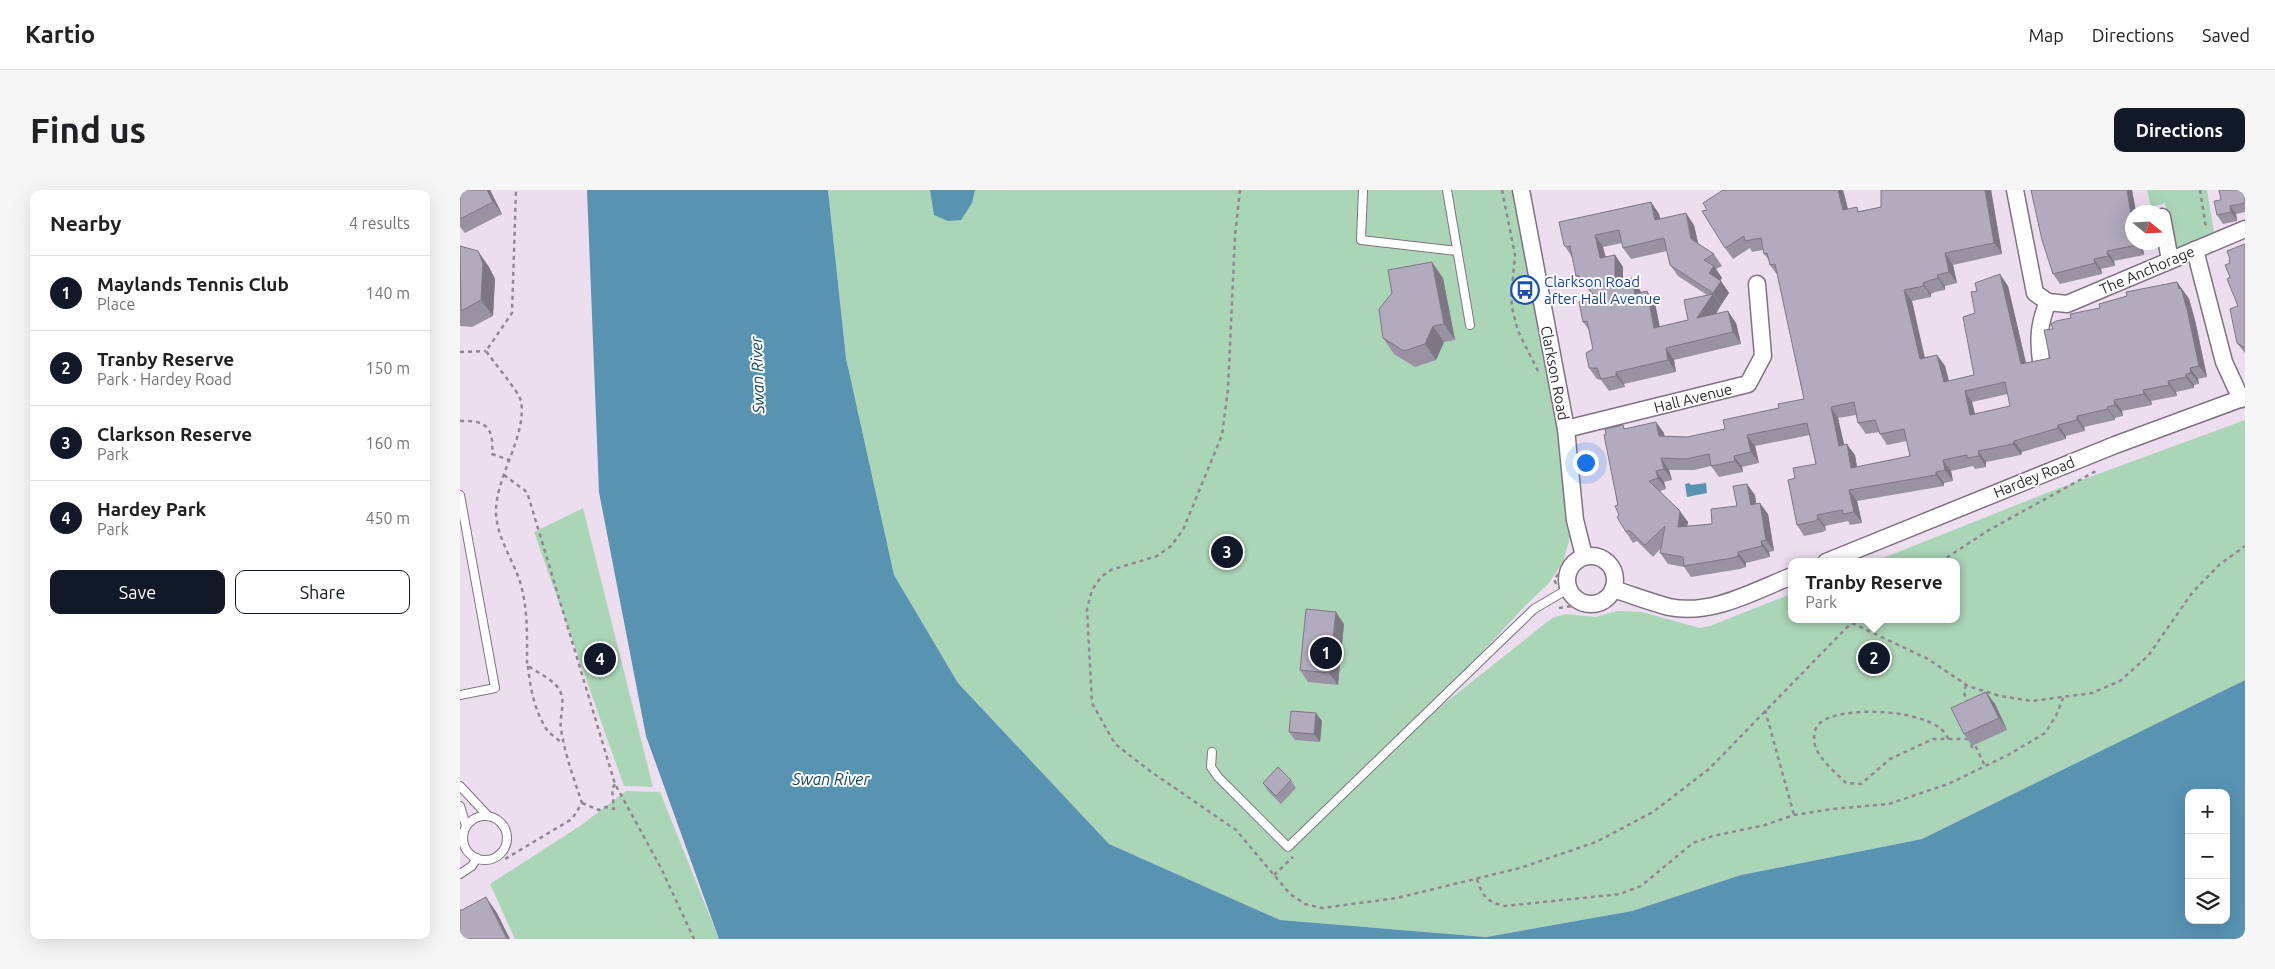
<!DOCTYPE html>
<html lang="en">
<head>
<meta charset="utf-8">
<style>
  :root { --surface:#fff; --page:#f6f6f6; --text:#202124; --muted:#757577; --line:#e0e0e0; --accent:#111827 }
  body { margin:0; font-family:Ubuntu,sans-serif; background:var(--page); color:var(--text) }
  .controls { position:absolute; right:15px; bottom:15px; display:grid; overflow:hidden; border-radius:10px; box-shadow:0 5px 20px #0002 }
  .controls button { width:45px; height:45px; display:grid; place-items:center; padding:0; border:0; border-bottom:1px solid var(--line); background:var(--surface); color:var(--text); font:25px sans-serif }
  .compass { position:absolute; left:1665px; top:15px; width:45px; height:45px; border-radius:50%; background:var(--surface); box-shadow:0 5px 20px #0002; rotate:108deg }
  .you { position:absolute; left:1125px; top:272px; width:18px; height:18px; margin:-12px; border:4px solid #fff; border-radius:50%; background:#1a73e8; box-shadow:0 0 0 8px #1a73e833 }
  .badge { display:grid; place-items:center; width:32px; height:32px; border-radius:50%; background:var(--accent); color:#fff; font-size:16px; font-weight:700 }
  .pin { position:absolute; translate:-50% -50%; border:2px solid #fff; box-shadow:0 1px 5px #0006 }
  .popup { position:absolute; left:1328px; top:368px; width:172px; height:65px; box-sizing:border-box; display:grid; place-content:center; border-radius:10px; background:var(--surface); filter:drop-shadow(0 1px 4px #0005); font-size:16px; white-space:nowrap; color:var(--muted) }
  .popup b { font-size:19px; color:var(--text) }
  .popup::after { content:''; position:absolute; left:50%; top:100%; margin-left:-10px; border:10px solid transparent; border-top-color:var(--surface) }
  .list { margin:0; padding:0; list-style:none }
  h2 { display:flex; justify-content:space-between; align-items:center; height:65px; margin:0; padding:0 20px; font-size:21px }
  h2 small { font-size:16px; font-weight:400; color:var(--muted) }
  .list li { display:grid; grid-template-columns:32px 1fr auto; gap:15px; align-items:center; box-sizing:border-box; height:75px; padding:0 20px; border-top:1px solid var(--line) }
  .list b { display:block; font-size:19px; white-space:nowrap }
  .list p { margin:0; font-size:16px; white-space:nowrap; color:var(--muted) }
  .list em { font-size:16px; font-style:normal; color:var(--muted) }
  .actions { display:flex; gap:10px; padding:15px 20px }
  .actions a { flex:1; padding:11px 0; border:1px solid var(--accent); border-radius:10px; text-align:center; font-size:18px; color:var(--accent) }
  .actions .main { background:var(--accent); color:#fff }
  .icon { flex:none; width:28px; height:28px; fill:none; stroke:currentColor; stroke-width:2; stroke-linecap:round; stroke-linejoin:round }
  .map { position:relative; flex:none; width:1785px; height:749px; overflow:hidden; border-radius:10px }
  header { display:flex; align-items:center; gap:30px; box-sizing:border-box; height:70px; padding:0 25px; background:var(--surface); border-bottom:1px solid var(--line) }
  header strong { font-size:24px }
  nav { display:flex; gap:28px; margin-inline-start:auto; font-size:18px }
  .intro { display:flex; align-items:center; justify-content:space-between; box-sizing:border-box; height:120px; padding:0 30px }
  h1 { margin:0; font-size:35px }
  .button { padding:12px 22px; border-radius:10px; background:var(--accent); color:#fff; font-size:18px; font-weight:700 }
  main { display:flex; gap:30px; padding:0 30px }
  aside { flex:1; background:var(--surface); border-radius:10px; box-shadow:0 5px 20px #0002 }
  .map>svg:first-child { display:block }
</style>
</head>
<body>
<header>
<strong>Kartio</strong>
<nav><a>Map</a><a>Directions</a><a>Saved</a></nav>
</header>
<div class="intro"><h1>Find us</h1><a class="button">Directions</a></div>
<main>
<aside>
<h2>Nearby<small>4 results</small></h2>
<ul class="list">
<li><span class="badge">1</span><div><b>Maylands Tennis Club</b><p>Place</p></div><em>140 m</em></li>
<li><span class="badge">2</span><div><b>Tranby Reserve</b><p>Park · Hardey Road</p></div><em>150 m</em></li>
<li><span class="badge">3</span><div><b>Clarkson Reserve</b><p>Park</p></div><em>160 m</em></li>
<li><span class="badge">4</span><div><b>Hardey Park</b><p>Park</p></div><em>450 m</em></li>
</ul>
<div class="actions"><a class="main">Save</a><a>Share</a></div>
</aside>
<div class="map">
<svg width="1785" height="749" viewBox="0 0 1785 749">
  <rect width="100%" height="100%" fill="#eddeef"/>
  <!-- green -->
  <g fill="#abd5b7">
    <path d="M368 0H1061L1115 330 1103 372 1089 393 1065 416 946 544 1092 428 1106 424 1136 427 1157 421 1182 422 1240 438 1250 436 1331 404 1332 429H1496V372H1413L1589 302 1785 230V490L1462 649 1281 685 1172 721 1026 747 820 730 649 654 498 493 434 385 386 168Z"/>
    <path d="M1687 0H1747L1755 48 1716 61 1705 13 1691 17Z"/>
    <path d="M123 318 193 597 164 596 74 342Z"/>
    <path d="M166 601 200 602 259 749H55L30 694 120 636Z"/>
  </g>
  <!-- water -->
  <g fill="#5893b2" fill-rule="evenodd">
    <path d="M127 0H368L386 168 434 385 498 493 649 654 820 730 1026 747 1172 721 1281 685 1462 649 1785 490V749H259L186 546 139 302ZM1729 603H1766V730H1729Z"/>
    <path d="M470 0H515L512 13 501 30 488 31 474 25Z"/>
    <path d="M1229 293 1231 295 1246 293 1247 303 1227 307 1225 294Z"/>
  </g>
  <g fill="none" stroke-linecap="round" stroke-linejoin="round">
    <defs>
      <g id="lane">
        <path d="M903 0 901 50 997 61"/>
        <path d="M987 0 1010 135"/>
        <path d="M0 305 35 498 0 505"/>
        <path d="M752 562 751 577 758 587 828 657 1074 419 1108 399"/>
        <path d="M0 596 28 626"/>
        <path d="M0 616 6 636"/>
        <circle cx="25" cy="648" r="22"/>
        <path d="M0 684 12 676 17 668"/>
      </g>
      <g id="street">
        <path d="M1061 0 1106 239 1115 330 1124 366"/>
        <path d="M1555 0 1575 103 1588 112 1607 114 1785 39"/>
        <path d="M1702 27 1710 70"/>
        <path d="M1735 60 1764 172 1781 209"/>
        <path d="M1581 171C1578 149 1579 133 1588 112"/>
        <path d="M1106 239 1288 194 1303 166 1297 94"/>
        <circle cx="1131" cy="390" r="24"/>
        <path d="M1366 372 1655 255 1785 207"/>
        <path d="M1153 399C1172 405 1190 412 1209 417 1251 426 1294 401 1332 386"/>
      </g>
    </defs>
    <!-- lane casing -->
    <use href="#lane" stroke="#7f7281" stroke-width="10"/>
    <!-- street casing -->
    <use href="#street" stroke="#7f7281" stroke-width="19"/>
    <!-- path -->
    <g stroke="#918792" stroke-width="2.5" stroke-dasharray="4 4" stroke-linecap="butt">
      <path d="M780 0 775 46 768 199 762 245 723 340 711 356 697 366 651 380 641 387 632 400 627 419 632 513 655 554 690 581 776 640 830 704 845 714 862 718 937 708 1060 678 1136 652 1193 622 1249 579 1395 429"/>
      <path d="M1042 0 1055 65 1051 108 1053 122 1058 141 1078 181"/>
      <path d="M1740 0 1746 38"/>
      <path d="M0 162 26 161"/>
      <path d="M0 231C26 230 34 237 32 264L49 270"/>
      <path d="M44 285 67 302 155 594 201 678 234 749"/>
      <path d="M1480 372 1529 340 1636 281"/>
      <path d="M1096 394 1094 389 1105 377 1107 367"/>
      <path d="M1099 418 1112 416 1136 420 1152 416"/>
      <path d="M1392 433 1468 469 1508 496 1540 506 1572 511 1632 503 1660 491 1688 466 1732 403 1759 375 1785 356"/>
      <path d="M68 476C70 498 75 522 87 540 91 545 98 549 102 553"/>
      <path d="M1506 495 1504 502 1507 513"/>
      <path d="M1305 520 1334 625"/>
      <path d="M1488 549C1479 519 1381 514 1360 533 1353 538 1353 551 1356 558 1361 571 1376 583 1386 593L1401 594 1430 569 1473 549H1509"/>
      <path d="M1511 554 1512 557 1515 555 1525 576"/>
      <path d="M122 613 139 620 146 617 154 619 152 599 155 594"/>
      <path d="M39 664 45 669 112 629 122 613C114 589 105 565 101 539 99 526 106 514 100 501 94 489 77 483 67 475 67 450 68 424 62 399 56 373 36 349 36 321 36 286 67 246 61 211 59 202 32 170 26 161L52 123 56 0"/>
      <path d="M814 685 833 667"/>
      <path d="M1017 689C1022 706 1027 712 1045 716L1160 704 1181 696 1233 653 1253 646 1305 635 1334 625 1372 619 1429 614 1488 594 1548 565 1585 543 1596 526 1603 508"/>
    </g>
    <!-- lane -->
    <use href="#lane" stroke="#fff" stroke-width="8"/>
    <!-- street -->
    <use href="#street" stroke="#fff" stroke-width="16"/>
  </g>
  <!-- wall -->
  <g fill="#9992a3" fill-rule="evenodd">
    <path d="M0 0H30L42 24 5 43 0 37Z"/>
    <path d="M1383 0 1388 19 1400 21 1421 17V0H1531L1542 64 1493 75 1497 93 1485 96V100L1475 102 1471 104V107L1452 111 1465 167 1477 165 1485 176 1489 191 1514 185 1515 123 1548 96 1566 173 1590 168 1593 139 1611 128 1717 92 1729 109 1735 130 1747 187 1738 189 1739 194 1734 195V198L1716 202 1717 206 1691 211 1692 215 1662 221 1663 226 1655 228V230L1624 237 1625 241 1606 246V249L1562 262 1561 265 1526 272V277L1515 279 1513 276 1491 281 1493 291 1484 293V296L1397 311 1402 333 1390 335 1388 331 1365 336 1366 340 1363 342 1344 346 1337 335 1335 288 1356 274 1350 245 1295 256 1299 273 1282 277 1283 282 1259 287 1251 276 1234 280H1209L1212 290 1204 292 1206 299 1200 301 1228 332 1227 336 1252 334 1295 305 1296 314 1308 324 1314 361 1309 362 1310 367 1286 373V377L1280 379 1231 387 1224 377 1208 374 1200 363 1201 358 1193 367 1177 351 1173 353 1166 342 1159 325 1146 244 1163 235 1165 239 1204 243V246L1227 247 1241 244 1265 239 1344 209 1318 86 1310 75 1309 70 1304 64 1303 60 1292 62 1290 58 1273 69 1265 58 1247 20ZM1548 204 1550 216 1515 224 1512 212ZM1396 225 1398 233 1406 244 1419 242 1420 244 1427 255 1447 251 1450 266 1397 277 1395 265 1384 254 1378 228Z"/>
    <path d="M1571 0H1672L1676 22 1672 52H1682L1684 65 1654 71 1655 76 1641 79 1642 84 1600 94 1593 84Z"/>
    <path d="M1785 0V22L1776 24 1777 31 1763 34 1757 25 1761 10Z"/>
    <path d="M1191 12 1199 24 1200 29 1234 35 1238 54 1254 64 1262 76 1256 79 1262 88 1260 90 1269 103 1261 115 1260 114 1261 115 1256 124 1276 133 1281 154 1214 170 1216 182 1164 194 1165 197 1149 201 1141 190 1137 189 1129 178 1133 159 1130 141 1123 132 1135 108 1126 97 1124 98 1116 86 1112 67 1104 55ZM1162 53 1163 58 1171 69 1207 61 1210 75 1218 86 1247 105 1228 130 1200 137 1195 113 1187 101 1181 102 1180 100 1163 90V77L1155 65 1146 67 1143 57Z"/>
    <path d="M1785 54V163L1777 153 1778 116 1770 87V69Z"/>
    <path d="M0 56 29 77 35 89 33 126 12 137 0 136Z"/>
    <path d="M983 88 995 150 984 152 976 170 955 177 934 164 923 148Z"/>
    <path d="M884 434 878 495 848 492 840 480Z"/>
    <path d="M1526 502 1535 514 1547 540 1512 556 1504 544Z"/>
    <path d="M856 523 862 531 860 552 835 550 829 542Z"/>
    <path d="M831 590 836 598 821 614 808 601 803 593Z"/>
  </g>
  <!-- shaded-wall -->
  <g fill="#7d7784">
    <path d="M27 0H30L42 24 33 12Z"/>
    <path d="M1378 0H1383L1391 31 1383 20Z"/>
    <path d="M1525 0H1531L1542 64 1534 53Z"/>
    <path d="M1667 0H1672L1676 22H1672V30Z"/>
    <path d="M1191 12 1199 24 1203 41 1195 30Z"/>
    <path d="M1770 16 1776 24 1777 31 1771 22Z"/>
    <path d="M1226 23 1234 35 1240 61 1231 49Z"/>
    <path d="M1135 45 1143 57 1148 80 1140 68Z"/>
    <path d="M1677 52H1682L1684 65 1677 55Z"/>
    <path d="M18 61 29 77 35 89 33 126 21 110Z"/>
    <path d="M1647 61 1654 71 1655 76 1648 66Z"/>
    <path d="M1485 63 1493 75 1497 93 1489 82Z"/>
    <path d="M1155 65 1163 77V103L1155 91Z"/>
    <path d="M1634 69 1641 79 1642 84 1635 73Z"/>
    <path d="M972 72 983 88 995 150 984 134Z"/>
    <path d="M1254 76 1262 88 1257 95 1249 83Z"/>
    <path d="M1540 84 1548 96 1569 186 1561 174Z"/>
    <path d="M1477 85 1485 96V100L1478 88Z"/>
    <path d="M1172 88 1180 100 1183 115 1175 104Z"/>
    <path d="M1261 91 1269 103 1261 115 1253 103Z"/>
    <path d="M1717 92 1729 109 1735 130 1747 187 1739 176Z"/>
    <path d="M1463 93 1471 104V107L1464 96Z"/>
    <path d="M1444 100 1452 111 1467 180 1460 169Z"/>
    <path d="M1187 101 1195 113 1202 150 1194 138Z"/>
    <path d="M1253 104 1261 115 1246 139 1237 128Z"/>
    <path d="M1268 121 1276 133 1281 154 1273 142Z"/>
    <path d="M973 136 984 152 976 170 965 154Z"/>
    <path d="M1206 158 1214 170 1216 182 1208 170Z"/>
    <path d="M1477 165 1485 176 1492 203 1484 192Z"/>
    <path d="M1730 178 1738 189 1739 194 1731 183Z"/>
    <path d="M1156 182 1164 194 1165 197 1156 186Z"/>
    <path d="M1726 184 1734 195V198L1726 187Z"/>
    <path d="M1708 191 1716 202 1717 206 1709 195Z"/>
    <path d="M1683 200 1691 211 1692 215 1684 204Z"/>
    <path d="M1505 201 1512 212 1518 236 1510 225Z"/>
    <path d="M1654 210 1662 221 1663 226 1655 215Z"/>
    <path d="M1371 217 1378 228 1387 267 1379 256Z"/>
    <path d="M1647 217 1655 228V230L1648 219Z"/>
    <path d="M1617 226 1624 237 1625 241 1617 230Z"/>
    <path d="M1196 232 1204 243 1207 257 1199 246Z"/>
    <path d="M1598 235 1606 246V249L1598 238Z"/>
    <path d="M1287 245 1295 256 1299 273 1291 262Z"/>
    <path d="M1554 251 1562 262 1561 265 1553 254Z"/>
    <path d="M1387 254 1395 265 1399 289 1391 278Z"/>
    <path d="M1518 261 1526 272V277L1519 266Z"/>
    <path d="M1274 266 1282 277 1283 282 1275 271Z"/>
    <path d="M1201 268 1209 280 1212 290 1204 279Z"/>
    <path d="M1483 270 1491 281 1493 291 1485 280Z"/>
    <path d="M1196 281 1204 292 1206 299 1198 288Z"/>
    <path d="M1476 282 1484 293V296L1476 285Z"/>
    <path d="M1287 294 1295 305 1298 326 1291 315Z"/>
    <path d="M1389 300 1397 311 1402 333 1394 322Z"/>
    <path d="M1300 313 1308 324 1314 361 1306 350Z"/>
    <path d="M1220 321 1228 332 1225 348 1218 337Z"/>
    <path d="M1357 325 1365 336 1366 340 1358 329Z"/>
    <path d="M1301 351 1309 362 1310 367 1302 356Z"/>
    <path d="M1278 362 1286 373V377L1278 366Z"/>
    <path d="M876 422 884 434 878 495 869 483Z"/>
    <path d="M1526 502 1535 514 1547 540 1539 528Z"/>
    <path d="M856 523 862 531 860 552 854 544Z"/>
    <path d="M26 707 37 723 50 749H47Z"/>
  </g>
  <!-- building -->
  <g fill="#b2aabd" stroke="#7d7784" fill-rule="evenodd">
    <path d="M0 0H27L33 12 0 29Z"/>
    <path d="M1263 0H1378L1383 20 1397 17 1398 22 1421 17V0H1525L1534 53 1485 63 1489 82 1477 85 1478 88 1468 91 1463 93 1464 96 1444 100 1460 169 1477 165 1484 192 1514 185 1503 127 1515 123 1511 102 1517 101 1515 93 1540 84 1561 174 1590 168 1584 140 1593 139 1591 134 1596 131 1611 128 1610 124 1640 118 1639 114 1667 106 1666 102 1717 92 1719 99 1721 98 1727 119 1739 176 1730 178 1731 183 1726 184V187L1708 191 1709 195 1683 200 1684 204 1654 210 1655 215 1647 217 1648 219 1617 226V230L1598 235V238L1554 251 1553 254 1518 261 1519 266 1507 268V265L1483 270 1485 280 1476 282V285L1389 300 1394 322 1383 324 1382 320 1357 325 1358 329 1355 331 1337 335 1328 290 1335 288 1333 278 1356 274 1347 233 1287 245 1291 262 1274 266 1275 271 1251 276 1249 264 1226 269 1201 268 1204 279 1196 281 1198 288 1189 291 1220 321 1218 337 1252 334 1251 319 1277 316 1273 296 1287 294 1291 315 1300 313 1306 350 1301 351 1302 356 1278 362V366L1272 368 1224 376 1223 367 1200 363 1205 336 1185 355 1169 340 1166 342 1157 327 1159 325 1155 316 1158 315 1144 245 1146 244 1145 239 1163 235 1164 239 1196 232 1199 246 1227 247 1265 239 1263 230 1319 218 1318 214 1344 209 1315 74 1310 75 1307 63 1304 64 1301 48 1285 51 1284 46 1265 58 1242 21 1247 20 1243 13ZM1545 192 1550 216 1510 225 1505 201ZM1394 212 1398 233 1415 230 1420 244 1444 239 1450 266 1391 278 1387 254 1379 256 1371 217Z"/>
    <path d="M1571 0H1667L1672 30V52H1677V55L1647 61 1648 66 1634 69 1635 73 1593 84 1582 50Z"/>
    <path d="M1759 0H1785V13L1770 16 1771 22 1757 25 1754 11 1761 10Z"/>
    <path d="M1191 12 1195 30 1226 23 1231 49 1254 64 1244 70 1254 76 1249 83 1261 91 1253 103 1210 75 1204 48 1163 58 1159 40 1135 45 1140 68 1155 65V91L1172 88 1175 104 1187 101 1194 138 1228 130 1224 110 1253 104 1237 128 1268 121 1273 142 1206 158 1208 170 1156 182V186L1141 189 1137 178H1129L1126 163 1133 159 1127 131 1123 132 1119 112 1136 108 1118 85 1116 86 1110 56 1106 57 1104 55 1099 32Z"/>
    <path d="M1785 54V158L1777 153 1770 119 1778 116 1767 89 1770 87 1765 75 1770 73 1769 70 1770 69 1767 61Z"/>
    <path d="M0 56 18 61 23 73 21 110 1 121Z"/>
    <path d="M972 72 984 134 973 136 965 154 944 161 923 148 919 119 932 103 928 80Z"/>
    <path d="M846 419 876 422 869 483 840 480Z"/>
    <path d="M1526 502 1539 528 1504 544 1491 518Z"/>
    <path d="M831 521 856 523 854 544 829 542Z"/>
    <path d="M818 577 831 590 816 606 803 593Z"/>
    <path d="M26 707 47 749H0V720H2Z"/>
  </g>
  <!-- icons -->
  <defs>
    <symbol id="bus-ring" viewBox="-11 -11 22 22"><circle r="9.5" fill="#fff" stroke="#1a4fb4" stroke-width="1.5"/><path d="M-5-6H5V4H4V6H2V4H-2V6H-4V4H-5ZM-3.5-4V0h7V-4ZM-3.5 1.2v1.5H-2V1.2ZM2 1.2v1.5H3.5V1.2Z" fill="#1a4fb4"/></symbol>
  </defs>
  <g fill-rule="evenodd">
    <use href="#bus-ring" x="1049" y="84" width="32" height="32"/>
  </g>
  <g text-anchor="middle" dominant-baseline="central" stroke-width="4" stroke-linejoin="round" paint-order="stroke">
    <!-- street labels -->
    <g font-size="15" fill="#302a30" stroke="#fff">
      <text transform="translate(1687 80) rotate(-23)">The Anchorage</text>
      <text transform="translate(1095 183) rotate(79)">Clarkson Road</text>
      <text transform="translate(1233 208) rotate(-14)">Hall Avenue</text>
      <text transform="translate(1574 287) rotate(-22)">Hardey Road</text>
    </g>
    <!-- transit labels -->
    <g font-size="15" fill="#164399" stroke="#fff" text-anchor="start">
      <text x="1084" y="91">Clarkson Road<tspan x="1084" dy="17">after Hall Avenue</tspan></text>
    </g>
    <!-- water labels -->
    <g font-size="16" font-style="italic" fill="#13445b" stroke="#fff">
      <text transform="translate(297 185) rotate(-92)">Swan River</text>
      <text x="371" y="589">Swan River</text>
    </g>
  </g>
</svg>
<div class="controls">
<button>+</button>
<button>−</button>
<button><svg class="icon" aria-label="layers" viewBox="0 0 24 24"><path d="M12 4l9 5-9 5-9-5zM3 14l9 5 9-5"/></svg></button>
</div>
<svg class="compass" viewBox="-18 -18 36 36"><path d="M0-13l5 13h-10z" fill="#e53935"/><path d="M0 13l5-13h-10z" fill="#757577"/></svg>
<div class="you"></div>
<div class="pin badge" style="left:866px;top:463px">1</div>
<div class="pin badge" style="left:1414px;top:468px">2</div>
<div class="popup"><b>Tranby Reserve</b>Park</div>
<div class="pin badge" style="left:767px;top:362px">3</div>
<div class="pin badge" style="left:140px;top:469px">4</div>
</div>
</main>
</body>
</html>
